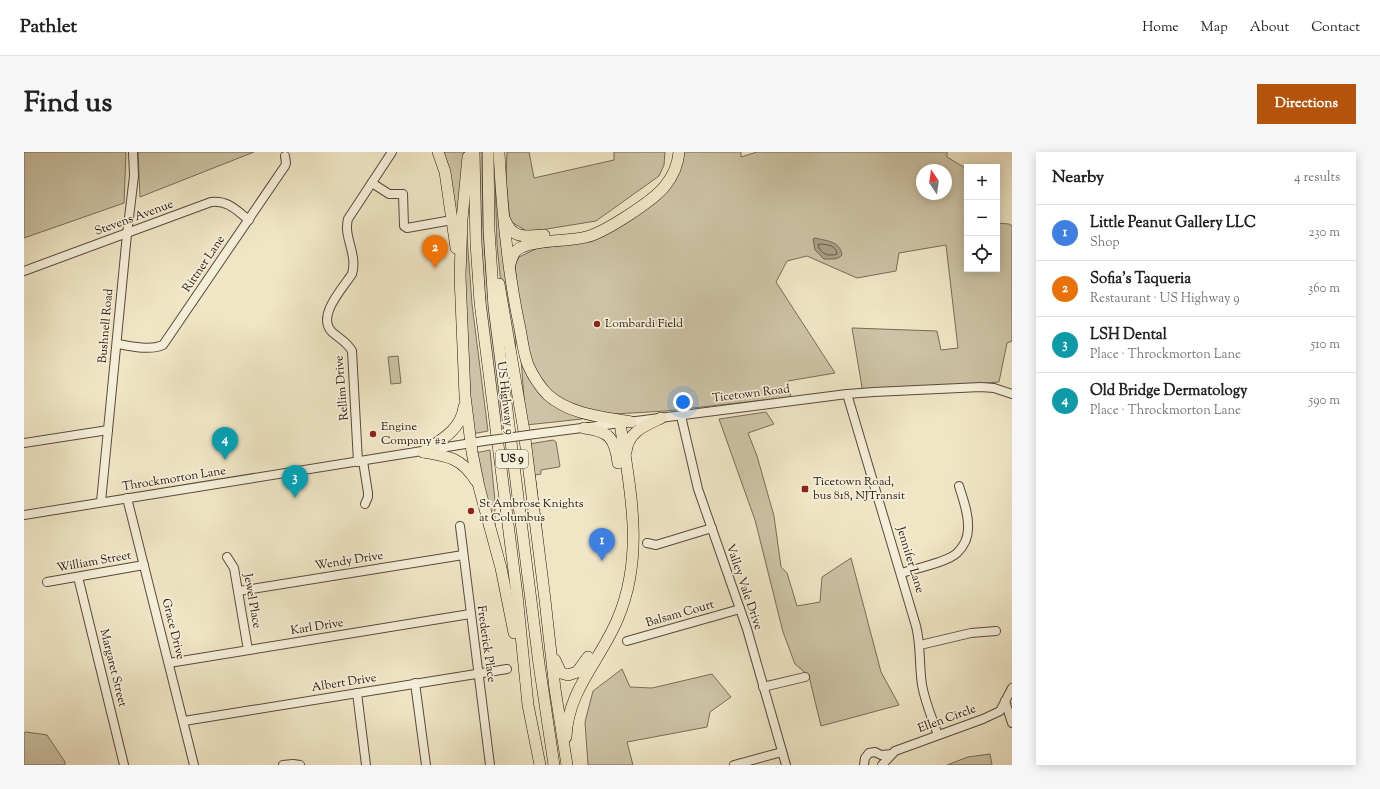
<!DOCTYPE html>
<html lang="en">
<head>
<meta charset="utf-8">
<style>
  :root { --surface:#fff; --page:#f6f6f6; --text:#222; --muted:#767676; --line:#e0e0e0; --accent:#b45309 }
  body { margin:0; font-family:"Sorts Mill Goudy",serif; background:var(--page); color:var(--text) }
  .controls { position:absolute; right:12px; top:12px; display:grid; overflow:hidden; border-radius:0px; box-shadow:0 2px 10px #0003 }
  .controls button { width:36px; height:36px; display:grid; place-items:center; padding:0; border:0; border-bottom:1px solid var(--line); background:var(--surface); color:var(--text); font:20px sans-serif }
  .compass { position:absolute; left:892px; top:12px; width:36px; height:36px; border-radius:50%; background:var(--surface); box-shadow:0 2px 10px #0003; rotate:347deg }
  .you { position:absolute; left:659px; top:250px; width:14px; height:14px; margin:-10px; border:3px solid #fff; border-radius:50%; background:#1a73e8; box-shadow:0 0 0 6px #1a73e833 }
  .badge { display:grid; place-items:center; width:26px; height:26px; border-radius:50%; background:var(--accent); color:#fff; font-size:13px; font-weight:700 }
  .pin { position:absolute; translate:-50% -33px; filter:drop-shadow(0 1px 2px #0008) }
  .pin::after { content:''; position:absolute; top:21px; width:14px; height:12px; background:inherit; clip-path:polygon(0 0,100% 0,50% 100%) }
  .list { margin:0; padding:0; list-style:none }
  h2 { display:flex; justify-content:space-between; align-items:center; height:52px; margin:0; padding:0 16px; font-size:17px }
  h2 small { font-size:13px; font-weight:400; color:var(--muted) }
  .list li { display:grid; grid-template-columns:26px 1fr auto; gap:12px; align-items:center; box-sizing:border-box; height:56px; padding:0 16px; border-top:1px solid var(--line) }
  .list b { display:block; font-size:15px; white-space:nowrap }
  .list p { margin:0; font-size:13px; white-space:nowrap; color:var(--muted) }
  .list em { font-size:13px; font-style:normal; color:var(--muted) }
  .icon { flex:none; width:22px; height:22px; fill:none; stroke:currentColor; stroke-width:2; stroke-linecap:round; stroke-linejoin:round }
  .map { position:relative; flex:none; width:988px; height:613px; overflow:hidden; border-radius:0px }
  header { display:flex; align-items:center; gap:24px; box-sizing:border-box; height:56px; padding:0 20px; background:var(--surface); border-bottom:1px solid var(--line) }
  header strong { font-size:19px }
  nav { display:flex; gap:22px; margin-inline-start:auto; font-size:14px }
  .intro { display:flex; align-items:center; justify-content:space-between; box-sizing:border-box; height:96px; padding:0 24px }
  h1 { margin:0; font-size:28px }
  .button { padding:10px 18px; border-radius:0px; background:var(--accent); color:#fff; font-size:14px; font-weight:700 }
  main { display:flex; gap:24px; padding:0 24px }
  aside { flex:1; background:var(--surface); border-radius:0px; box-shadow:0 2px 10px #0003 }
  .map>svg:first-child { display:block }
</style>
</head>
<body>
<header>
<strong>Pathlet</strong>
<nav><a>Home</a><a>Map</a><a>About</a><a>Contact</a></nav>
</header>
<div class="intro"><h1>Find us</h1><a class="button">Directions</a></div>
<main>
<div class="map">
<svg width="988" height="613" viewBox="0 0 988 613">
  <rect width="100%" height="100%" fill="#f0e6c6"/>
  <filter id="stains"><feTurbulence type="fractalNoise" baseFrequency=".005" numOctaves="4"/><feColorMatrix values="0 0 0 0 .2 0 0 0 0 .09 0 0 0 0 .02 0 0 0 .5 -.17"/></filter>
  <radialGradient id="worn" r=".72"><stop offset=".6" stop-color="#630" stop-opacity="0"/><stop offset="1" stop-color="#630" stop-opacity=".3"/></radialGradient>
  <!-- green -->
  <g fill="#cdc3a6" stroke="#796c59" fill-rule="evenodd">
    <path d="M0 0H102L100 51 0 86Z"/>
    <path d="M114 0H230L116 45Z"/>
    <path d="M416 0H441L434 85Z"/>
    <path d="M455 0H458L459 73 462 119 466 167 481 276 475 278 463 172 458 109Z"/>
    <path d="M483 0H505L510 26 590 8V0H641L640 13 635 24 572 69 504 80 486 69 482 29Z"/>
    <path d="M658 0H717V5L733 0H923V5L943 17V117H973V71L985 72 988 74V189L983 191 975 230 839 241 828 176 913 179 917 198 934 196 922 93 875 101 872 119 833 126 783 104 763 109 752 130 811 221 764 229 767 245 642 259 590 262 568 259 535 246 517 231 506 207 494 144 491 113 495 105 514 96 553 92 642 39ZM898 18H922V42H898Z"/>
    <path d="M471 26H473L492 187 491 204 477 132 473 93Z"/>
    <path d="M442 70 448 152 464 279 448 282 439 105Z"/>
    <path d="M374 204 377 231 367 232 364 205Z"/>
    <path d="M497 206 513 237 558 264V267L502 273Z"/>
    <path d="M742 260 750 272 724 281 733 304 750 364 757 415 763 421 773 454 796 450 798 425 827 406 857 520 875 553 797 574 785 524 771 512 759 480 731 368 695 267Z"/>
    <path d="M529 288 532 290 536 314 535 315 517 318V322L511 323 518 380H516L505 292Z"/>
    <path d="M466 298 471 349V378L451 301Z"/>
    <path d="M598 517 606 535 628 536 688 522 707 545 686 560 683 575 603 590 609 613H564L561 570 569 539Z"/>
    <path d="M2 580 23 583 41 610V613H0V581Z"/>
    <path d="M966 602 968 613H923L944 605Z"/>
  </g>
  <!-- water -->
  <path fill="#ab9f87" stroke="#756856" d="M791 86C803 89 816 89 818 103 814 108 807 107 800 107L791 98 789 87Z"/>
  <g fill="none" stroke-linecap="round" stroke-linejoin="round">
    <!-- shore -->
    <path stroke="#685a4a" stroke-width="1" d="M797 92C804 93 812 93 813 102 805 105 796 102 794 93Z"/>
    <defs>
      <g id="minor">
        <path d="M348 31 365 42H379L380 74 383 76 428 68"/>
        <path d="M0 119 187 50C204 48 212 58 225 68"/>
        <path d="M93 192C108 194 125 199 139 193L261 14 262 11 261 4"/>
        <path d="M823 242 892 474C897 493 895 513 898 533 901 550 908 566 914 583"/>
        <path d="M657 264 674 337 723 477 762 613"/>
        <path d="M511 282 823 242 850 240 957 235 970 236 988 242"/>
        <path d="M0 291 84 278"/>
        <path d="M339 309 344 341V345L341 352"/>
        <path d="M334 310 328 199C324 191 315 186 308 180 292 164 319 136 328 122 334 102 319 85 324 67L368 0"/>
        <path d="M103 346 170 613"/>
        <path d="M77 350 103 82 110 24 109 0"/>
        <path d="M0 363 460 289"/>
        <path d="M436 374 466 613"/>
        <path d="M623 391 632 393 688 376"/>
        <path d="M203 405 210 416 224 498"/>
        <path d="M877 421C890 417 924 410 933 401 939 395 944 386 944 377 945 362 939 347 935 334"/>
        <path d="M54 425 100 613"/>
        <path d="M23 430 120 413"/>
        <path d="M215 439 439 403"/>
        <path d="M603 489 716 457"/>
        <path d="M896 493 947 481 972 479"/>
        <path d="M145 511 446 462"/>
        <path d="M391 531 402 613"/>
        <path d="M739 535 781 525"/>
        <path d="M333 541 342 613"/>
        <path d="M981 549 988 571"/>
        <path d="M160 569 483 517"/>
        <path d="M259 613 269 612 276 613"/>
        <path d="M710 613 758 600"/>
        <path d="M840 613 841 606 845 601 851 600 857 603 868 602"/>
        <path d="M858 613 871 599 959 567 976 559 988 536"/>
      </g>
      <g id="highway">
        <path d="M414 0 421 20 432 96"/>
        <path d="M450 0 452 91 456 150 493 443 504 553 516 613"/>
        <path d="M464 0 465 78 470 155 515 512 530 613"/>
        <path d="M475 0C478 58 483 115 495 172 498 185 499 200 504 213 509 224 516 235 524 243 547 263 579 265 607 270"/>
        <path d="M444 5 438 67 436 124 441 244 448 300 455 335 477 416 490 481"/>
        <path d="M481 68C489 88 502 84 520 83"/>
        <path d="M486 112C488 105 490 98 498 95 515 87 543 90 562 85 580 81 629 49 641 34 649 24 654 12 655 0"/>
        <path d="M475 132 500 279 521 448 531 537 543 613"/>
        <path d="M560 276C585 279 591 286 594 311"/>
        <path d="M399 300C417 288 437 278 440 255"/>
        <path d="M399 300C424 304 438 306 452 329"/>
        <path d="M602 300C604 280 620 274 637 266"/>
        <path d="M531 508 537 521 544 523 553 520 564 505"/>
        <path d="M542 585C544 537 577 508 594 466 621 402 606 337 596 271"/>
      </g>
    </defs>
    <!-- minor casing -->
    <use href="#minor" stroke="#584a3a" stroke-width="10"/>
    <!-- highway casing -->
    <use href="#highway" stroke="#25160c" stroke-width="12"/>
    <!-- minor -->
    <use href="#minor" stroke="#f5efda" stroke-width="8"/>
    <!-- highway -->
    <use href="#highway" stroke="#f0e6c6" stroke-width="11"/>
    <defs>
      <path id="minor-bridge" d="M460 289 511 282"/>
    </defs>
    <!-- minor-bridge casing -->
    <use href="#minor-bridge" stroke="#584a3a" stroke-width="10" stroke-linecap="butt"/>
    <!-- minor-bridge -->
    <use href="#minor-bridge" stroke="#f5efda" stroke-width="8"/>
  </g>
  <!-- markers -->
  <g fill="#8f2418" stroke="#f5efda" stroke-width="1.5">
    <circle cx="573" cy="172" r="4"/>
    <circle cx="349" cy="282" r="4"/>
    <rect x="777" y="333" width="8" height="8" rx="2"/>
    <circle cx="447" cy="359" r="4"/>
  </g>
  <g text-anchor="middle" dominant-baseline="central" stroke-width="3.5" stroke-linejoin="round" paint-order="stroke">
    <!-- shield labels -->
    <rect fill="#f5efda" stroke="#63574a" stroke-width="1" x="472" y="298" width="32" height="18" rx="3"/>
    <g font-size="11" font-weight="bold" fill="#25160c">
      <text x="488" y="307">US 9</text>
    </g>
    <!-- street labels -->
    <g font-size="12" fill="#25160c" stroke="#f5efda">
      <text transform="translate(110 66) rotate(-20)">Stevens Avenue</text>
      <text transform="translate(180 112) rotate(-56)">Rittner Lane</text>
      <text transform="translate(82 174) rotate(-85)">Bushnell Road</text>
      <text transform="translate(318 236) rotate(-95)">Rellim Drive</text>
      <text transform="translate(727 242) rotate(-7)">Ticetown Road</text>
      <text transform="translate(481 246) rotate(83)">US Highway 9</text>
      <text transform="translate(150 327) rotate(-9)">Throckmorton Lane</text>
      <text transform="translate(886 408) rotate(73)">Jennifer Lane</text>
      <text transform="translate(325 409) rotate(-9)">Wendy Drive</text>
      <text transform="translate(70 410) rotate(-10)">William Street</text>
      <text transform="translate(720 435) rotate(71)">Valley Vale Drive</text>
      <text transform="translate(228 449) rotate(80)">Jewel Place</text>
      <text transform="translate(656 462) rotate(-16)">Balsam Court</text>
      <text transform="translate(293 475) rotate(-9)">Karl Drive</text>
      <text transform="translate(149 477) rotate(76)">Grace Drive</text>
      <text transform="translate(462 492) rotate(82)">Frederick Place</text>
      <text transform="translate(89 516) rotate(76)">Margaret Street</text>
      <text transform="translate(320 531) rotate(-9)">Albert Drive</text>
      <text transform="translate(923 567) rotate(-20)">Ellen Circle</text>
    </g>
    <!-- poi labels -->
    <g font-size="12" fill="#25160c" stroke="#f5efda" text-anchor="start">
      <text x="581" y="172">Lombardi Field</text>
      <text x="357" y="275">Engine<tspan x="357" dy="14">Company #2</tspan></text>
      <text x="789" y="330">Ticetown Road,<tspan x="789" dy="14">bus 818, NJTransit</tspan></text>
      <text x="455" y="352">St Ambrose Knights<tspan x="455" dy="14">at Columbus</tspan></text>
    </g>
  </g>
  <rect width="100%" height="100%" filter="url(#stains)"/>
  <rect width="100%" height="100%" fill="url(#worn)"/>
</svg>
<div class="controls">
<button>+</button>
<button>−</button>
<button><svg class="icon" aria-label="locate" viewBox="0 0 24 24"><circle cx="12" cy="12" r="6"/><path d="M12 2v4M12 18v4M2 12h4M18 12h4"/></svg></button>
</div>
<svg class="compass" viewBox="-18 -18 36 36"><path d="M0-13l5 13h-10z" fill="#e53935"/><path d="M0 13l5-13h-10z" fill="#767676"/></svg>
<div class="you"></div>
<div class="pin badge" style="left:578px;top:409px;background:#3f7fe0">1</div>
<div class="pin badge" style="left:411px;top:116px;background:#e8710a">2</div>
<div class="pin badge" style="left:271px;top:346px;background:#0f9aa8">3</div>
<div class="pin badge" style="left:201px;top:308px;background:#0f9aa8">4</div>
</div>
<aside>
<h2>Nearby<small>4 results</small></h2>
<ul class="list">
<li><span class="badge" style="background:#3f7fe0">1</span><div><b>Little Peanut Gallery LLC</b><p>Shop</p></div><em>230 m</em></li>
<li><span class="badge" style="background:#e8710a">2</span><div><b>Sofia's Taqueria</b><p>Restaurant · US Highway 9</p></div><em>360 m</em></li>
<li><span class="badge" style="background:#0f9aa8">3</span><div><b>LSH Dental</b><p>Place · Throckmorton Lane</p></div><em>510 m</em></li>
<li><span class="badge" style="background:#0f9aa8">4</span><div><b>Old Bridge Dermatology</b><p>Place · Throckmorton Lane</p></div><em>590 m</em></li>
</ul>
</aside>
</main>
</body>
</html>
